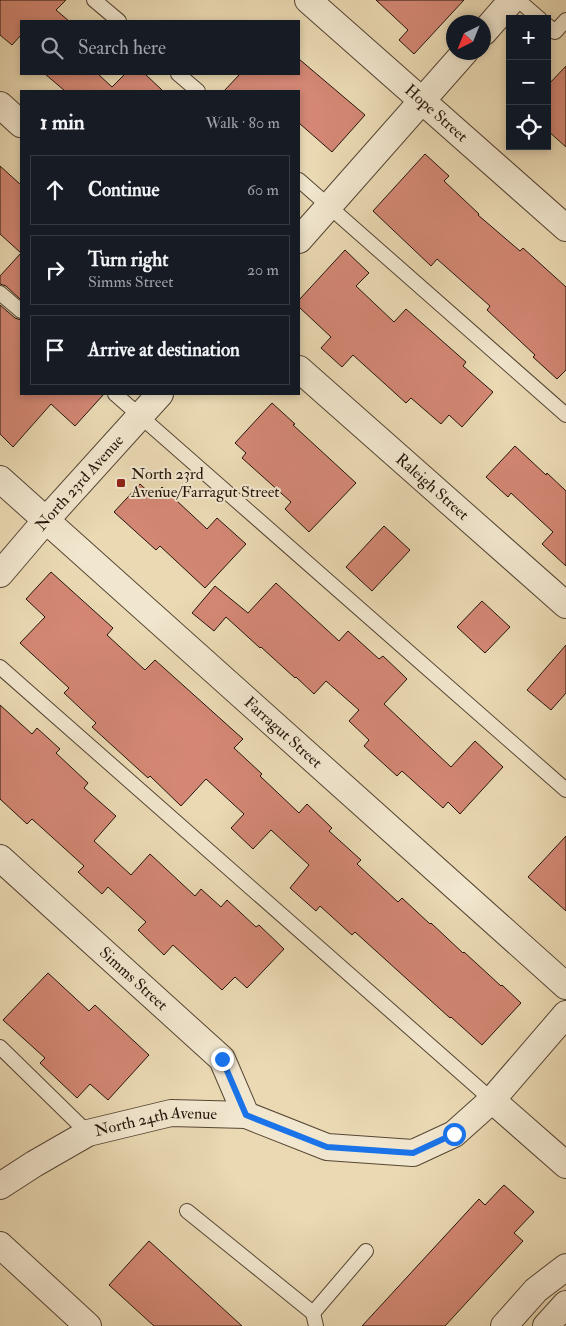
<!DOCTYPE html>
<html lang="en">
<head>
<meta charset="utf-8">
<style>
  :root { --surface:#171b24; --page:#242831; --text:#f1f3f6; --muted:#9ea1a6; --line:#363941 }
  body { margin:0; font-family:"IM FELL Double Pica",serif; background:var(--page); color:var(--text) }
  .controls { position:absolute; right:15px; top:15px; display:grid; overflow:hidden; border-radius:0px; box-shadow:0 2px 8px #0003 }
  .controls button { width:45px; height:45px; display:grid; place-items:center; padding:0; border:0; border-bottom:1px solid var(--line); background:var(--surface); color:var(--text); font:25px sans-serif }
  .compass { position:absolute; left:446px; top:15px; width:45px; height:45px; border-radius:50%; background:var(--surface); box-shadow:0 2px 8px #0003; rotate:223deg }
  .stop { position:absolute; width:15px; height:15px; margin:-11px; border:4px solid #1a73e8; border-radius:50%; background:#fff }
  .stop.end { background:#1a73e8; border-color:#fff; box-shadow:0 1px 5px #0008 }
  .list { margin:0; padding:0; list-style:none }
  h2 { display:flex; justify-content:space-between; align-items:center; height:65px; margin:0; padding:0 20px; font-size:21px }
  h2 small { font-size:16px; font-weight:400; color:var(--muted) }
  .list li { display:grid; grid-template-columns:32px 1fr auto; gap:15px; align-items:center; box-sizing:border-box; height:70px; margin:0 10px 10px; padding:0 10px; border:1px solid var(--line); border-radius:0px }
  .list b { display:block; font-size:19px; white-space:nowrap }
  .list p { margin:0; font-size:16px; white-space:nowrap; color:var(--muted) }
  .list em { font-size:16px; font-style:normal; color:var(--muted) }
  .icon { flex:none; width:28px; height:28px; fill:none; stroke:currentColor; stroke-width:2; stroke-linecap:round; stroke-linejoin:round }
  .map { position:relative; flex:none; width:566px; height:1326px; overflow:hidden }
  .search { position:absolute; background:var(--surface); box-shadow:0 2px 8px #0003; left:20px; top:20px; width:280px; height:55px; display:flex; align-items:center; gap:12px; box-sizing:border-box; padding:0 18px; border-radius:0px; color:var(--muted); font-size:19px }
  .panel { position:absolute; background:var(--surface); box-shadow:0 2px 8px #0003; left:20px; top:90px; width:280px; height:305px; border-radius:0px }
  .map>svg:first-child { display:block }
</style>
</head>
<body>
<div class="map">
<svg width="566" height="1326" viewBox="0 0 566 1326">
  <rect width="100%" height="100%" fill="#ead9b3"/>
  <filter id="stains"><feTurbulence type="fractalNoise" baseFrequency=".004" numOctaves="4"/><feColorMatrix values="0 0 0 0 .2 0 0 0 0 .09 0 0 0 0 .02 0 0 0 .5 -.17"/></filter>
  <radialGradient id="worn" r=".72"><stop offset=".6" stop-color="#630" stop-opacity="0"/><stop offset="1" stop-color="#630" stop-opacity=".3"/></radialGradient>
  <!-- building -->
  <g fill="#d38774" stroke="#24150a">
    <path d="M0 0H66L56 10 69 21H21V35L12 45 0 35Z"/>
    <path d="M376 0H464L414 54 399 40 408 30Z"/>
    <path d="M299 59 365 115 332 152 299 123V91H224L240 74H299Z"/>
    <path d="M566 66V147L547 130V86Z"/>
    <path d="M45 74H98L112 87 125 74H145L163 91H65Z"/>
    <path d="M425 154 449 176 444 181 479 214 478 215 520 251 523 248 566 287V370L557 379 533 357 535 355 487 310 490 306 437 259 431 266 373 211Z"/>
    <path d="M0 166 21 185V300L6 286 0 284V276L21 253 0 234Z"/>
    <path d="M345 250 369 273 356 286 394 322 406 309 466 362 463 366 493 392 462 427 449 415 441 424 411 398 406 403 353 355 342 367 321 348 331 337 299 307V300Z"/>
    <path d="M0 305 15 318 21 320V394H104L75 426 51 404 13 447 0 434Z"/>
    <path d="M272 403 295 424 293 425 356 483 309 532 285 509 291 502 242 458 246 453 235 443Z"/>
    <path d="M515 446 546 475 547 473 566 491V566L542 544 553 532 511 493 508 497 486 477Z"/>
    <path d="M140 484 153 496 162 487 207 529 217 518 246 544 205 588 160 546 156 550 114 512Z"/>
    <path d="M384 526 410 550 372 591 346 567Z"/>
    <path d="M51 572 113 628 107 635 145 670 155 660 243 739 234 748 262 774 260 776 299 813 307 804 332 828 329 831 361 860 357 864 398 902 402 898 430 924 431 923 463 953 464 952 501 986 502 985 521 1003 482 1045 451 1017 450 1018 355 932 352 935 320 906 316 911 290 888 309 865 271 830 253 849 231 828 244 814 206 779 181 806 150 776 148 778 92 727 96 723 64 693 69 688 20 643 45 617 26 599Z"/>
    <path d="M276 583 339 641 348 631 379 659 383 656 403 675 407 679 384 704 451 767 475 741 503 767 460 814 448 802 443 808 402 771 397 776 364 746 369 740 349 721 359 710 326 681 314 694 296 677 295 678 261 647 260 648 226 617 214 631 192 613 215 586 248 613Z"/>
    <path d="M482 601 510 627 485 653 457 627Z"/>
    <path d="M566 645V693L551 710 527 690Z"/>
    <path d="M0 705 32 734 37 728 60 749 56 753 88 783 84 788 116 816 94 841 131 875 150 854 195 896 201 889 221 907 227 900 256 927 259 925 284 949 247 988 235 977 222 990 173 945 164 955 138 930 146 922 108 887 102 894 78 872 84 866 32 819 27 824 0 799Z"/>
    <path d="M566 836V911L528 877Z"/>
    <path d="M48 973 89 1011 95 1005 149 1055 108 1100 90 1084 77 1098 40 1063 45 1058 3 1020Z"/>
    <path d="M504 1185 534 1212 514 1233 523 1241 445 1326H362L479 1199 485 1205Z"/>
    <path d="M149 1241 242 1326H154L109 1285Z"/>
  </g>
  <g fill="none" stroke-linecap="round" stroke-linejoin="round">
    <defs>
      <g id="service">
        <path d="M94 0 119 21"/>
        <path d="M518 0 540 19"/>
        <path d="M547 25 555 32 566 20"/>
        <path d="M178 74 198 91"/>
        <path d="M299 180 566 415"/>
        <path d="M0 293 21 311"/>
        <path d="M115 394 566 790"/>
        <path d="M0 667 492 1100"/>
        <path d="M0 1047 88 1133"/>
        <path d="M187 1211 313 1313 316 1326"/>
        <path d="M313 1313 366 1251"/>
      </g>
      <g id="minor">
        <path id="s1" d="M308 0 566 228"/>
        <path d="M484 32 512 0"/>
        <path d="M0 105 21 124"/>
        <path d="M299 240 465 52"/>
        <path id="s2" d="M299 369 566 605"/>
        <path id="s3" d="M0 479 566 986"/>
        <path id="s4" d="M0 574 46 520 160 394"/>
        <path id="s5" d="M0 858 222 1059 246 1115"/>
        <path d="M492 1100 566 1165"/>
        <path id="s6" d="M0 1186 34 1164 88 1133 171 1113 246 1115 327 1147 413 1153 454 1134 492 1100 566 1014"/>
        <path d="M0 1245 88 1326"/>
        <path d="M504 1326 536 1290 566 1267"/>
        <path d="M546 1326 566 1304"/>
      </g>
    </defs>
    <!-- service casing -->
    <use href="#service" stroke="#564634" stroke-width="16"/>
    <!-- minor casing -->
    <use href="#minor" stroke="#564634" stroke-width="28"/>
    <!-- service -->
    <use href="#service" stroke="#f1e6ce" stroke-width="14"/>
    <!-- minor -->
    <use href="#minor" stroke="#f1e6ce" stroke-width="26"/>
  </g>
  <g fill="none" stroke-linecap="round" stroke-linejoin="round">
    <!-- route -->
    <path stroke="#1a73e8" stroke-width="6" d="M222 1059 246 1115 327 1147 413 1153 454 1134"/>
  </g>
  <!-- markers -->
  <rect fill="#8f2418" stroke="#f1e6ce" stroke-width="2" x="116" y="478" width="10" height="10" rx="2.5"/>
  <g text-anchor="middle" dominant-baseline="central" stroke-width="4" stroke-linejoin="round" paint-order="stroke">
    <!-- street labels -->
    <g font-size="16" fill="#24150a" stroke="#f1e6ce">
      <text stroke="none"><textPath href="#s1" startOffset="171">Hope Street</textPath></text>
      <text stroke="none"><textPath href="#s4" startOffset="121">North 23rd Avenue</textPath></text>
      <text stroke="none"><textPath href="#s2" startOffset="178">Raleigh Street</textPath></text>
      <text stroke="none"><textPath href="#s3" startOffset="380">Farragut Street</textPath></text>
      <text stroke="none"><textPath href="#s5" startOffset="180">Simms Street</textPath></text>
      <text stroke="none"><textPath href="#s6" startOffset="172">North 24th Avenue</textPath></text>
    </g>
    <!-- poi labels -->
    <g font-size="16" fill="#24150a" stroke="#f1e6ce" text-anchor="start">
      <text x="131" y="474">North 23rd<tspan x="131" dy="18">Avenue/Farragut Street</tspan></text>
    </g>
  </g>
  <rect width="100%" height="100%" filter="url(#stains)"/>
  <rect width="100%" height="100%" fill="url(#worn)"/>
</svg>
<div class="controls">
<button>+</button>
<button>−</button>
<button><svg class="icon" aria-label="locate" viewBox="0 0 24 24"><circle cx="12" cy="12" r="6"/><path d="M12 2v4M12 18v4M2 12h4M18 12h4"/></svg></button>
</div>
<svg class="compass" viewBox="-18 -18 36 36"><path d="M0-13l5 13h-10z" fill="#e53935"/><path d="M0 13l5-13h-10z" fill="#9ea1a6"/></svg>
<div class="stop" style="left:454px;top:1134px"></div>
<div class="stop end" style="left:222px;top:1059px"></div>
<div class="search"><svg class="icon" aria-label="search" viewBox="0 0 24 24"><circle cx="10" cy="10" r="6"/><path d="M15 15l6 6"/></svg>Search here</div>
<section class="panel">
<h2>1 min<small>Walk · 80 m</small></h2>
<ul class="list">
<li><svg class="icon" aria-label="ahead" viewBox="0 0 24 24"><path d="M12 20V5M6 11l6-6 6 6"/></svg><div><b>Continue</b></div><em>60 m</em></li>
<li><svg class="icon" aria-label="right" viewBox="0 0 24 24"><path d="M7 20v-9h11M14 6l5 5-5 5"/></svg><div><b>Turn right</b><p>Simms Street</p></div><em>20 m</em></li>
<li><svg class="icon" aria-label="arrive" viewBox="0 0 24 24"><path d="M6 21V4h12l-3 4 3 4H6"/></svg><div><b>Arrive at destination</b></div></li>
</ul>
</section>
</div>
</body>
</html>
